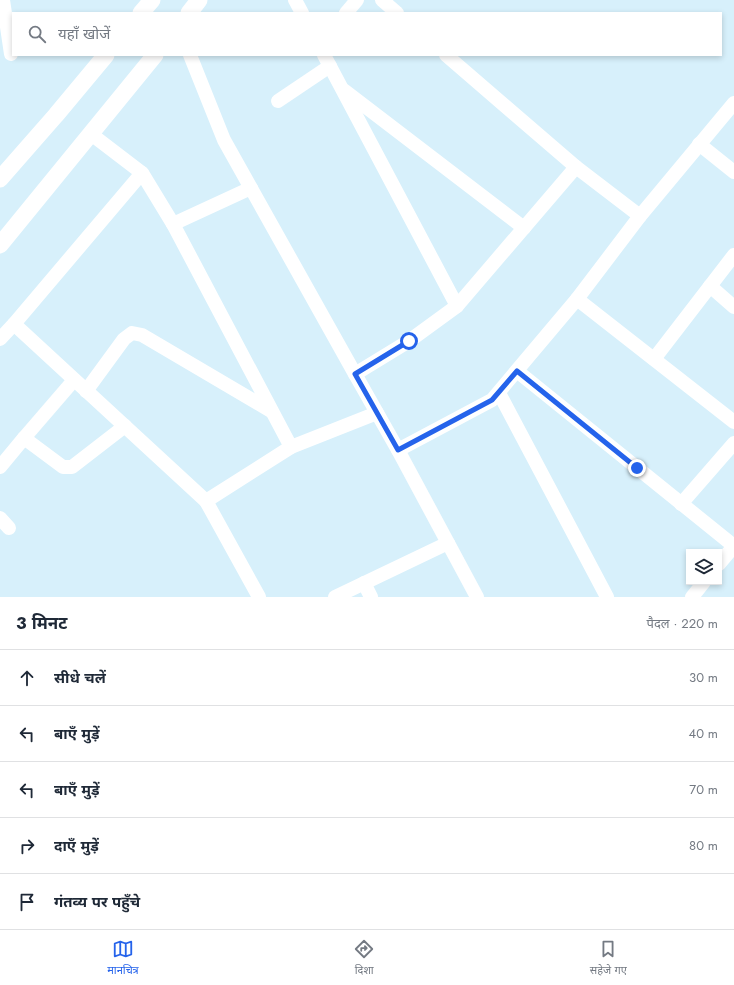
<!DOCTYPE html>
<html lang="hi">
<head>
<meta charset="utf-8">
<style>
  :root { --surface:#fff; --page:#f2f2f3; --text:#1f2937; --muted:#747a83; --line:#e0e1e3; --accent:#2563eb }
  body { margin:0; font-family:Jost,"Noto Sans Devanagari",sans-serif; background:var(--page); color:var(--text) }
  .controls { position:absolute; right:12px; bottom:12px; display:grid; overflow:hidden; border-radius:0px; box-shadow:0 2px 6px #0003 }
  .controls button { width:36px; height:36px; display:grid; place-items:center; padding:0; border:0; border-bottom:1px solid var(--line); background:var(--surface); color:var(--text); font:20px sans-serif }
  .stop { position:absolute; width:12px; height:12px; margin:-9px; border:3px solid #2563eb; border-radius:50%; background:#fff }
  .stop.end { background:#2563eb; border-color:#fff; box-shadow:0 1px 4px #0008 }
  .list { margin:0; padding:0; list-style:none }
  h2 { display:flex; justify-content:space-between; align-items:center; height:52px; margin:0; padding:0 16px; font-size:17px }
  h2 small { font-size:13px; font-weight:400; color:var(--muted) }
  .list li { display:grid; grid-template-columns:26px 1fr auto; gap:12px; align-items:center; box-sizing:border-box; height:56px; padding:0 16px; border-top:1px solid var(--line) }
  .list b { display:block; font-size:15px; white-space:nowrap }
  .list em { font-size:13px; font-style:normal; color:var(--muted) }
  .icon { flex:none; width:22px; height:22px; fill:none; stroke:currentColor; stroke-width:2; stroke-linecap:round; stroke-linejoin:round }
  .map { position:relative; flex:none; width:734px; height:597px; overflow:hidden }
  .search { position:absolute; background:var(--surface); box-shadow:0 2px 6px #0003; left:12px; right:12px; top:12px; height:44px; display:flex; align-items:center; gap:10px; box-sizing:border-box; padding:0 14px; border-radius:0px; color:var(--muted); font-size:15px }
  .sheet { height:332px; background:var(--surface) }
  nav { display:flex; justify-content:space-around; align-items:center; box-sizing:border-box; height:56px; border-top:1px solid var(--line); background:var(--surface); font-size:11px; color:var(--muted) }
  nav a { display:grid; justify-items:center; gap:2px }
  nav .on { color:var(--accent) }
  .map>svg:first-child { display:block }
</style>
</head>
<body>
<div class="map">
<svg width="734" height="597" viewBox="0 0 734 597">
  <rect width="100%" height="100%" fill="#d7f0fb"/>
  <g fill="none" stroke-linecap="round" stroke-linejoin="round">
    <!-- minor -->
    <g stroke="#fff" stroke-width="14">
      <path d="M3 0 11 54"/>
      <path d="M295 0 302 13"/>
      <path d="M382 0 397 13"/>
      <path d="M346 13 357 0"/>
      <path d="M190 55 224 140 355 374"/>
      <path d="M324 55 457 306 576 167 640 216 734 103"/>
      <path d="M446 55 576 167"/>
      <path d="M345 91 524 228"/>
      <path d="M278 101 330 66"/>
      <path d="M91 134 142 173 173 224 251 188"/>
      <path d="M699 144 734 172"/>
      <path d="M142 173 14 324 206 501 291 447"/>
      <path d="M640 216 577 299 734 422"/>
      <path d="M173 224 291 447 377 413"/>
      <path d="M710 286 734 307"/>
      <path d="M457 306 409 341 355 374 398 450 492 400 577 299"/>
      <path d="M0 339 14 324"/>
      <path d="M654 359 734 255"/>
      <path d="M517 371 734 546"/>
      <path d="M86 391 124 339 132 333 142 335 271 411"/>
      <path d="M499 393 607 597"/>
      <path d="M24 438 74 380"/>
      <path d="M398 450 477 597"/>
      <path d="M0 467 24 438 63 467H72L125 426"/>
      <path d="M206 501 259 597"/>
      <path d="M681 504 734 443"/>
      <path d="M0 518 9 528"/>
      <path d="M719 564 734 546"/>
      <path d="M364 583 371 597"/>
      <path d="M335 597 448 543"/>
      <path d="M692 597 704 582"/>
    </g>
    <!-- tertiary -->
    <g stroke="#fff" stroke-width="17">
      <path d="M141 13 152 0"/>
      <path d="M189 13 199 0"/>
      <path d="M0 179 56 115 106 55"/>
      <path d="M0 245 155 55"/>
    </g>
  </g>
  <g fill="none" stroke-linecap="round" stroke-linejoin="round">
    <!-- route -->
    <path stroke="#2563eb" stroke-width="5" d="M409 341 355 374 398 450 492 400 517 371 637 468"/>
  </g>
</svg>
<div class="controls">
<button><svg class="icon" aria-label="layers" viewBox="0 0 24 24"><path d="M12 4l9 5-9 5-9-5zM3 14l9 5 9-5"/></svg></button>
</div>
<div class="stop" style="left:409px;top:341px"></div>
<div class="stop end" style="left:637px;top:468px"></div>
<div class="search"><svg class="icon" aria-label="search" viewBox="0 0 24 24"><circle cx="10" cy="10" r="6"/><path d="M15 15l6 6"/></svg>यहाँ खोजें</div>
</div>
<section class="sheet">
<h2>3 मिनट<small>पैदल · 220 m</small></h2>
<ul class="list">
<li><svg class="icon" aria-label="ahead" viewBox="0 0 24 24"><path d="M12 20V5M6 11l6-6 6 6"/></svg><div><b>सीधे चलें</b></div><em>30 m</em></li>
<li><svg class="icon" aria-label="left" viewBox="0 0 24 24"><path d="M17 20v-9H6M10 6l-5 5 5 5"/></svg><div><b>बाएँ मुड़ें</b></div><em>40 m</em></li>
<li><svg class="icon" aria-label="left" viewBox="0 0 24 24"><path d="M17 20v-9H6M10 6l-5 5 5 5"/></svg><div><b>बाएँ मुड़ें</b></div><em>70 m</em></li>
<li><svg class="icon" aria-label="right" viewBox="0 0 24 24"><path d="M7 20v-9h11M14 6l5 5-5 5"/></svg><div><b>दाएँ मुड़ें</b></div><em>80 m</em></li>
<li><svg class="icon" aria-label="arrive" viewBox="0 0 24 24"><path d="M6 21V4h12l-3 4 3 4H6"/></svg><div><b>गंतव्य पर पहुँचे</b></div></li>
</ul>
</section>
<nav>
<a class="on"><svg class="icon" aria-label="map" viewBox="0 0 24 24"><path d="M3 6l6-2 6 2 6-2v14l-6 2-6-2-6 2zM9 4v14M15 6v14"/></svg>मानचित्र</a>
<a><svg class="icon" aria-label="directions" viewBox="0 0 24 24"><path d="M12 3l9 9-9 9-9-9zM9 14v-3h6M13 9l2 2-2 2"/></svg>दिशा</a>
<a><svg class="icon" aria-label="saved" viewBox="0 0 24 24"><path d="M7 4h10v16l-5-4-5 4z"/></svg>सहेजे गए</a>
</nav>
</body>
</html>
